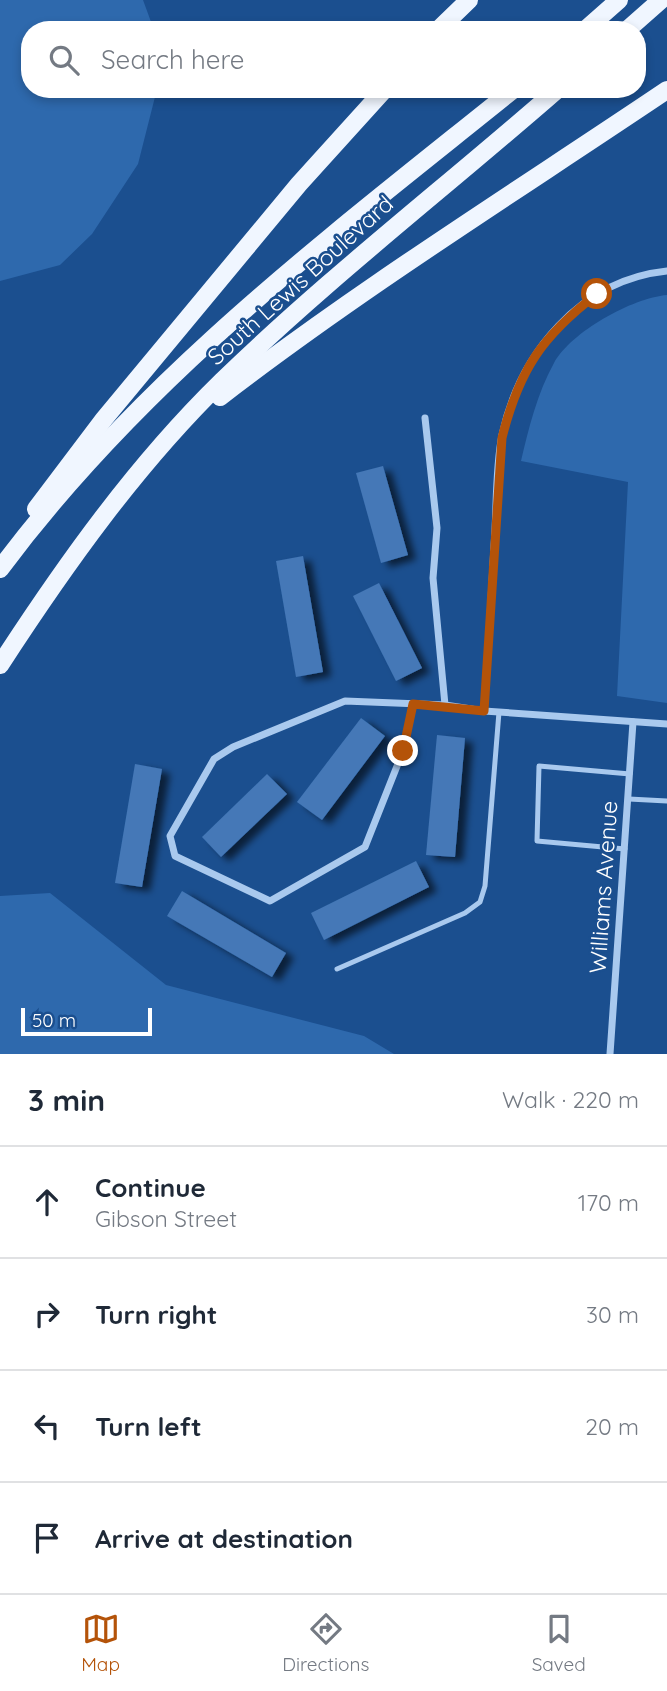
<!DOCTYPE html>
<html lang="en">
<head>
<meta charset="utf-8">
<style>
  :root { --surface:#fff; --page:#f2f2f3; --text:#1f2937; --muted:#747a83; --line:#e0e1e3; --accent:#b45309 }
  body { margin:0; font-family:Quicksand,sans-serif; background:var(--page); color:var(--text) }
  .scale { position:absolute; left:21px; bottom:18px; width:131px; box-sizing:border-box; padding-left:7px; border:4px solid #fff; border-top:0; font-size:19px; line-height:24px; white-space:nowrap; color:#fff; -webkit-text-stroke:5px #1b4f8f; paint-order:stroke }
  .stop { position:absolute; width:21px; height:21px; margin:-16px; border:5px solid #b45309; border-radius:50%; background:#fff }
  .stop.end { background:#b45309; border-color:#fff; box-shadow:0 2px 7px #0008 }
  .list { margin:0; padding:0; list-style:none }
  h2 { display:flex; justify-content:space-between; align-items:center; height:91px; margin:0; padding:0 28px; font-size:30px }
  h2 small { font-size:23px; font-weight:400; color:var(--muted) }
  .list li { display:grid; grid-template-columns:46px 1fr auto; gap:21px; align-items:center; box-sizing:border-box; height:112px; padding:0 28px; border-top:2px solid var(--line) }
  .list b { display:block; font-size:26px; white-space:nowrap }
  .list p { margin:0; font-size:23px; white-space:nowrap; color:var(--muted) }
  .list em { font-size:23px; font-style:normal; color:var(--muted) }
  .icon { flex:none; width:38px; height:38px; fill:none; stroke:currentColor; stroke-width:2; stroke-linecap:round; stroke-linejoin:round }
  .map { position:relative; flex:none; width:667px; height:1054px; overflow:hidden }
  .search { position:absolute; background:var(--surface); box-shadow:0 4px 10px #0003; left:21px; right:21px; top:21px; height:77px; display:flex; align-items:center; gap:18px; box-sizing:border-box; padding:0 24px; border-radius:28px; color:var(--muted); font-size:26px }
  .sheet { height:539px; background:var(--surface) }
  nav { display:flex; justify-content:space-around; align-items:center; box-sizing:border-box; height:98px; border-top:2px solid var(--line); background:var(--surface); font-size:19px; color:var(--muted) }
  nav a { display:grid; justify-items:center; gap:4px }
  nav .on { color:var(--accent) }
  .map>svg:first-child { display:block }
</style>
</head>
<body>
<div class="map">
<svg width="667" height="1054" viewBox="0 0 667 1054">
  <defs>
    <filter id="shadow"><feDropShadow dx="8" dy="4.5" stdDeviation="3.5" flood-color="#0009"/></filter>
  </defs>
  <rect width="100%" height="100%" fill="#1b4f8f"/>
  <!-- green -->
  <g fill="#2e69ad">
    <path d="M0 0H143L154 30H30V89H157L138 164 92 234 60 265 0 281Z"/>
    <path d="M667 295V703L617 696 628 482 521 461C529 427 537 394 554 363 571 332 632 298 667 295Z"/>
    <path d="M50 893 166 985 364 1036 394 1054H0V896Z"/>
  </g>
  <!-- building -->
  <g fill="#4478b7" filter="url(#shadow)">
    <path d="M383 466 408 555 381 563 356 473Z"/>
    <path d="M303 556 323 672 296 677 276 561Z"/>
    <path d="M379 583 422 668 396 681 353 596Z"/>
    <path d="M361 718 385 736 322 820 297 802Z"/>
    <path d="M437 735 465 738 455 857 426 855Z"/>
    <path d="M135 764 162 769 142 887 115 883Z"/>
    <path d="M267 774 287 794 221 857 202 837Z"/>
    <path d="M416 861 429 887 324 940 311 913Z"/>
    <path d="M182 891 286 953 272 977 167 916Z"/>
  </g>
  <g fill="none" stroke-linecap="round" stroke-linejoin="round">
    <!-- lane -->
    <g stroke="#a9c9ee" stroke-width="5">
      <path d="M629 799 667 801"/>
      <path d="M625 849 537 841 539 766 630 774"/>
      <path d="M337 969 465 913 480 902 485 886 499 712"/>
    </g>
    <!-- street -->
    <g stroke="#a9c9ee" stroke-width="7">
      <path d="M425 418 437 528 433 578 445 705"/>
      <path d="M413 704 403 751 365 847 270 901 175 856 170 836 214 759 233 747 345 701 445 705 484 711 667 724"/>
      <path d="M484 711C488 656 491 601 494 546 497 510 495 470 502 435 520 353 580 280 667 271"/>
      <path d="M610 1054 633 722"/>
    </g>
    <!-- primary -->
    <g stroke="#f0f6ff" stroke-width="18">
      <path d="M438 30 469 0"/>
      <path d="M585 30 619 0"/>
      <path d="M627 30 661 0"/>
      <path d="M220 397C363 287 517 191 667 90"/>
      <path d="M36 509 104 419 299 184 385 89"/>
      <path d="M0 569C143 377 329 238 514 89"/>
      <path d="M0 665C65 565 136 465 222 381 328 278 446 187 558 89"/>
    </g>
  </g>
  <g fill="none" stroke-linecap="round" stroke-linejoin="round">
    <!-- route -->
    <path stroke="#b45309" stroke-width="9" d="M403 751 413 704 484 711 502 438C519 370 542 336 597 294"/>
  </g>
  <g text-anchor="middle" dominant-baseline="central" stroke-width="5" stroke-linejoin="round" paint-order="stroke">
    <!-- street labels -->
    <g font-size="23" fill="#fff" stroke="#1b4f8f">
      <text transform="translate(300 280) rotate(-42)">South Lewis Boulevard</text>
      <text transform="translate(603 887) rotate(-86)">Williams Avenue</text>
    </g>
  </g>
</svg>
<div class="scale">50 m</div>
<div class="stop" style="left:597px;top:294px"></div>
<div class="stop end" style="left:403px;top:751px"></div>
<div class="search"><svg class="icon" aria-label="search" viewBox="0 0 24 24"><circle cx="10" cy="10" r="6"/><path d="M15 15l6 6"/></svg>Search here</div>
</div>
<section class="sheet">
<h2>3 min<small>Walk · 220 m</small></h2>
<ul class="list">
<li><svg class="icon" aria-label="ahead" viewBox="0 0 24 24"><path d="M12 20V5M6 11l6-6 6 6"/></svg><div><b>Continue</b><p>Gibson Street</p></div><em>170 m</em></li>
<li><svg class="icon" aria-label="right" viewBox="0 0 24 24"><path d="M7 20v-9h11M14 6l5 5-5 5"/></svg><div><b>Turn right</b></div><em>30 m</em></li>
<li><svg class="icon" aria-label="left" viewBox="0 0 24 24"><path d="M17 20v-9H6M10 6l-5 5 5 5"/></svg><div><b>Turn left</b></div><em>20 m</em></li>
<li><svg class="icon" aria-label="arrive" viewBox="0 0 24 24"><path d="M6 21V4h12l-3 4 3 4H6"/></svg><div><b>Arrive at destination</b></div></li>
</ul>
</section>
<nav>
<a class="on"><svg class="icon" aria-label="map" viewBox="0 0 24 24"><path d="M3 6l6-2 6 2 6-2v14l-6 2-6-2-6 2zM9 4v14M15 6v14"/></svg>Map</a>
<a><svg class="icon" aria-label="directions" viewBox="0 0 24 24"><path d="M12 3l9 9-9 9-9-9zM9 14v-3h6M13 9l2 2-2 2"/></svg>Directions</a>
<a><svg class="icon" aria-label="saved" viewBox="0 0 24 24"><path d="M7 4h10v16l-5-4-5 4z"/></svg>Saved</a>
</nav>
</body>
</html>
